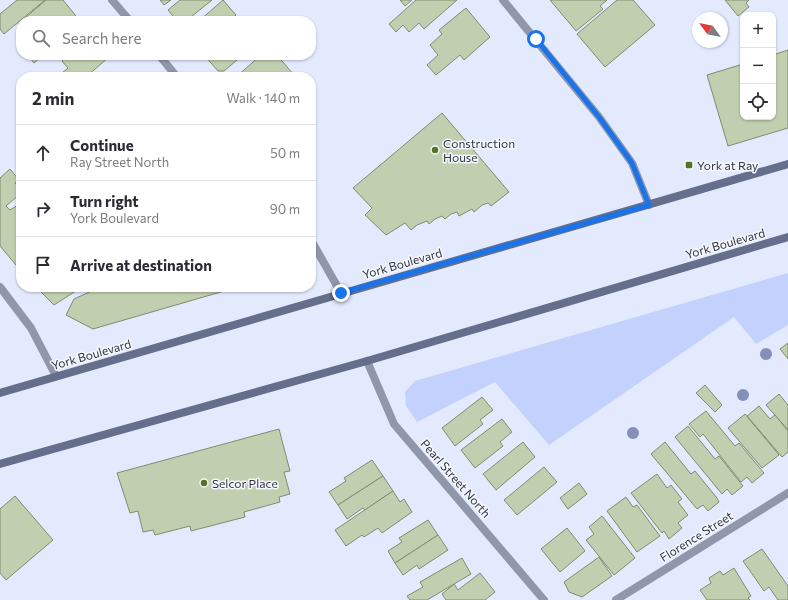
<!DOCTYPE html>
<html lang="en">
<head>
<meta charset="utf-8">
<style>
  :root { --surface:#fff; --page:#f2f2f3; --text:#2b2b33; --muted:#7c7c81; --line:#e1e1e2 }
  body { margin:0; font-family:Commissioner,sans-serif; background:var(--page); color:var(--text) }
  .controls { position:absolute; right:12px; top:12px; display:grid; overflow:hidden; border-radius:8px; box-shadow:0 1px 3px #0004 }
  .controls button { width:36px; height:36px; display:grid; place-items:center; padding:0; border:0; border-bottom:1px solid var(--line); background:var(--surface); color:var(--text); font:20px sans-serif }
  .compass { position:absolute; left:692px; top:12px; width:36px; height:36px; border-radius:50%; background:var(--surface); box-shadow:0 1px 3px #0004; rotate:303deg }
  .stop { position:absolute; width:12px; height:12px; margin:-9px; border:3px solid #1a73e8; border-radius:50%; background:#fff }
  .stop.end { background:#1a73e8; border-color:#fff; box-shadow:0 1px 4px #0008 }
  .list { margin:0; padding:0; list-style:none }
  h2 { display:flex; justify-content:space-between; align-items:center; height:52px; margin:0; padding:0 16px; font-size:17px }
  h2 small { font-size:13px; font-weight:400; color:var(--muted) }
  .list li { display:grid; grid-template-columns:26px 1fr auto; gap:12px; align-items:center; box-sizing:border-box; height:56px; padding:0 16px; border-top:1px solid var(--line) }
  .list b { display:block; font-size:15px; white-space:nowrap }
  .list p { margin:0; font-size:13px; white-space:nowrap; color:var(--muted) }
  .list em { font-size:13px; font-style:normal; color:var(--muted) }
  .icon { flex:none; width:22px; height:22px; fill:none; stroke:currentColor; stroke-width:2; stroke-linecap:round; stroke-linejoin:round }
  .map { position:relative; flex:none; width:788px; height:600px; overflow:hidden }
  .search { position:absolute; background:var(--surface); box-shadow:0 1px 3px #0004; left:16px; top:16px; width:300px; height:44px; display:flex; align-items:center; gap:10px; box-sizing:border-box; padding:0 14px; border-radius:16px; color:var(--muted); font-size:15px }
  .panel { position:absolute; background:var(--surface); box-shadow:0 1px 3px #0004; left:16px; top:72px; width:300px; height:220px; border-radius:16px }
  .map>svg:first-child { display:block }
</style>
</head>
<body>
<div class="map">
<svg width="788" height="600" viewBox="0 0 788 600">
  <rect width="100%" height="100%" fill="#e3eafe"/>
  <!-- green -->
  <path fill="#c3d2fd" d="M788 273V325L756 344 734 317 549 445 495 382 417 422 406 406 405 392 415 381Z"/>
  <!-- building -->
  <g fill="#c1ceaf" stroke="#808c6e">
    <path d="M17 0H45L4 34 0 29V14Z"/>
    <path d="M46 0H63L80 21H21V28L18 24Z"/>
    <path d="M160 0H171L164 5Z"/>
    <path d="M180 0H212L186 21H177L168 10Z"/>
    <path d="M223 0 236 15 229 21H199Z"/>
    <path d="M400 0H412L405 6Z"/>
    <path d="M416 0H457L424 29 419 23 409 32 403 25 396 32 389 24Z"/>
    <path d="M550 0H607L600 6 603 9 576 31Z"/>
    <path d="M617 0H633L655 25 605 67 577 34Z"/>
    <path d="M725 0H749L746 3 749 7 738 16Z"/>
    <path d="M466 8 490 37 464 60 460 55 436 75 427 65 438 55 430 45 442 34 439 30Z"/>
    <path d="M788 50V128L728 146 707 75 743 64V117H773V55Z"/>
    <path d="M28 55H44L34 63Z"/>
    <path d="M69 55H109L110 56 86 77H57L68 68 62 61Z"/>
    <path d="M204 55H243L224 71H218Z"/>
    <path d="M261 55H277L293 74 290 77H236Z"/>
    <path d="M442 113 509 192 491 206 488 203 482 205 474 212 472 209 459 216 457 212 451 214 445 219 442 216 435 219 429 224 427 221 417 225 411 230 405 223 386 235 365 215 372 208 353 188Z"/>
    <path d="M10 169 19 180 15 183 21 189V193L6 206 10 210 21 203V271L0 246V178Z"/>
    <path d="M36 287H77L79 289 54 305Z"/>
    <path d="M95 287H238L93 329 66 315 74 299 96 289Z"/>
    <path d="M788 343V359L780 349Z"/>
    <path d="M705 385 722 405 715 412 696 393Z"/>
    <path d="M779 394 788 405V430L766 405Z"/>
    <path d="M482 397 493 410 480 420 483 424 455 446 442 428Z"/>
    <path d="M759 406 770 419 775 415 788 431V452L782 457 747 416Z"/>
    <path d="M706 411 735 446 739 443 764 473 752 483 747 477 741 482 703 434 700 437 689 424Z"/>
    <path d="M745 414 779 455 762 468 728 428Z"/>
    <path d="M502 419 512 432 500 442 503 446 475 468 461 450Z"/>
    <path d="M688 426 715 459 719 456 743 486 732 495 727 489 722 494 675 437Z"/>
    <path d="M279 429 290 471 284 472 290 494 279 497 280 502 244 512 245 517 191 531 190 526 155 535 153 530 143 532 138 511 130 513 117 473Z"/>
    <path d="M523 442 535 457 496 490 483 474Z"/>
    <path d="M665 442 691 474 695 471 717 498 719 502 708 511 703 505 697 509 651 454Z"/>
    <path d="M372 460 383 476 338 505 329 492 346 481 344 478Z"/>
    <path d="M544 467 557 482 517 515 504 500Z"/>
    <path d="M657 474 667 488 671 485 682 499 678 502 688 515 678 523 682 528 669 539 664 531 662 533 631 493Z"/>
    <path d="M383 476 393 491 365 510 363 508 347 519 338 505Z"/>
    <path d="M579 483 587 494 568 509 560 498Z"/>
    <path d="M393 491 400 502 404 499 412 512 382 533 378 528 364 537 362 535 346 546 335 530Z"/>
    <path d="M15 496 53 540 6 580 0 573V509Z"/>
    <path d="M626 497 633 507 637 505 660 536 637 552 607 511Z"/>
    <path d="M602 516 635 558 614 575 586 540 594 534 589 527Z"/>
    <path d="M428 520 438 535 395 563 388 551 402 542 399 538Z"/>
    <path d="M567 528 585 551 560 572 541 549Z"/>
    <path d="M438 535 448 550 419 569 417 565 403 575 395 563Z"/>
    <path d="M762 549 788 586V600H778L769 587 764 591 743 561Z"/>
    <path d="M599 557 612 576 582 597 569 592 564 582Z"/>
    <path d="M462 558 471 574 427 600H410L407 596 423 587 420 582Z"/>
    <path d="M734 568 751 596 748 598 750 600H707L700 590 711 583 709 578 720 571 723 575Z"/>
    <path d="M480 573 495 592 485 600H446L442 594 454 584 458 590Z"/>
  </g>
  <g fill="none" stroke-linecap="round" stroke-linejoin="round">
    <!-- street -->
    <g stroke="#9097aa" stroke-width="8">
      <path d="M112 0 130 21"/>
      <path d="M503 0 599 117 632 163 649 205"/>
      <path d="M159 55 177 77"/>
      <path d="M311 240 341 293"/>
      <path d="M0 287 31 328 56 376"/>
      <path d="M367 361 394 424 544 600"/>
      <path d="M616 600 788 493"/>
    </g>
    <!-- secondary -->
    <g stroke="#656e8a" stroke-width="8">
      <path d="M0 393 788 164"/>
      <path d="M0 464 367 361 788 237"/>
    </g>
  </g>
  <!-- trees -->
  <g fill="#8490b8">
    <circle cx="766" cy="354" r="6"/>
    <circle cx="743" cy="395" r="6"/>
    <circle cx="633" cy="433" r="6"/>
  </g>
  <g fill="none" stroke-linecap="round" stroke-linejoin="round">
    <!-- route -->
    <path stroke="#1a73e8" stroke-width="5" d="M341 293 649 205 632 163 599 117 536 39"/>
  </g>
  <!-- markers -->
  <g fill="#587225" stroke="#f5f8fe" stroke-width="1.5">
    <circle cx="435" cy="150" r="4"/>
    <rect x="685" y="161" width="8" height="8" rx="2"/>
    <circle cx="204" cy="483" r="4"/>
  </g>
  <g text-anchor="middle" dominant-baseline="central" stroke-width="3" stroke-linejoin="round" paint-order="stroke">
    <!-- poi labels -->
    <g font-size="12" fill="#313541" stroke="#f5f8fe" text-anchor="start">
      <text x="443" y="143">Construction<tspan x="443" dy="14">House</tspan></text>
      <text x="697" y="165">York at Ray</text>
      <text x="212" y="483">Selcor Place</text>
    </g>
    <!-- street labels -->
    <g font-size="12" fill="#313541" stroke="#f5f8fe">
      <text transform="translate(725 243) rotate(-16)">York Boulevard</text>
      <text transform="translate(402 263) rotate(-16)">York Boulevard</text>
      <text transform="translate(91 354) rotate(-16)">York Boulevard</text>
      <text transform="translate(456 478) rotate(49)">Pearl Street North</text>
      <text transform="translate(696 536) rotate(-32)">Florence Street</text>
    </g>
  </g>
</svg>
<div class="controls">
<button>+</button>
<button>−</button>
<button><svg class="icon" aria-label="locate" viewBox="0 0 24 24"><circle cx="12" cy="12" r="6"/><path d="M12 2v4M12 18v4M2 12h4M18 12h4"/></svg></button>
</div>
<svg class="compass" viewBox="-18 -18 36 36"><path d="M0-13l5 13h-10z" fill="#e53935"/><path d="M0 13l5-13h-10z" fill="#7c7c81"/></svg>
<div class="stop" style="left:536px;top:39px"></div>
<div class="stop end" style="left:341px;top:293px"></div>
<div class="search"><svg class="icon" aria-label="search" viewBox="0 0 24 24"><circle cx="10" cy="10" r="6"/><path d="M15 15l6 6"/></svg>Search here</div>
<section class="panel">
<h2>2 min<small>Walk · 140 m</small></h2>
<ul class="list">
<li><svg class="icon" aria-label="ahead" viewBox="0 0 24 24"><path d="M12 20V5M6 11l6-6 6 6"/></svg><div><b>Continue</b><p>Ray Street North</p></div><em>50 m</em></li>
<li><svg class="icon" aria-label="right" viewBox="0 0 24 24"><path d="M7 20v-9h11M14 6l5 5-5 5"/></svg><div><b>Turn right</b><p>York Boulevard</p></div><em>90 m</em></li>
<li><svg class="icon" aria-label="arrive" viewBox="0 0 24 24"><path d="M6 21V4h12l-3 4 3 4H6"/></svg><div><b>Arrive at destination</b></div></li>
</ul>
</section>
</div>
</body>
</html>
